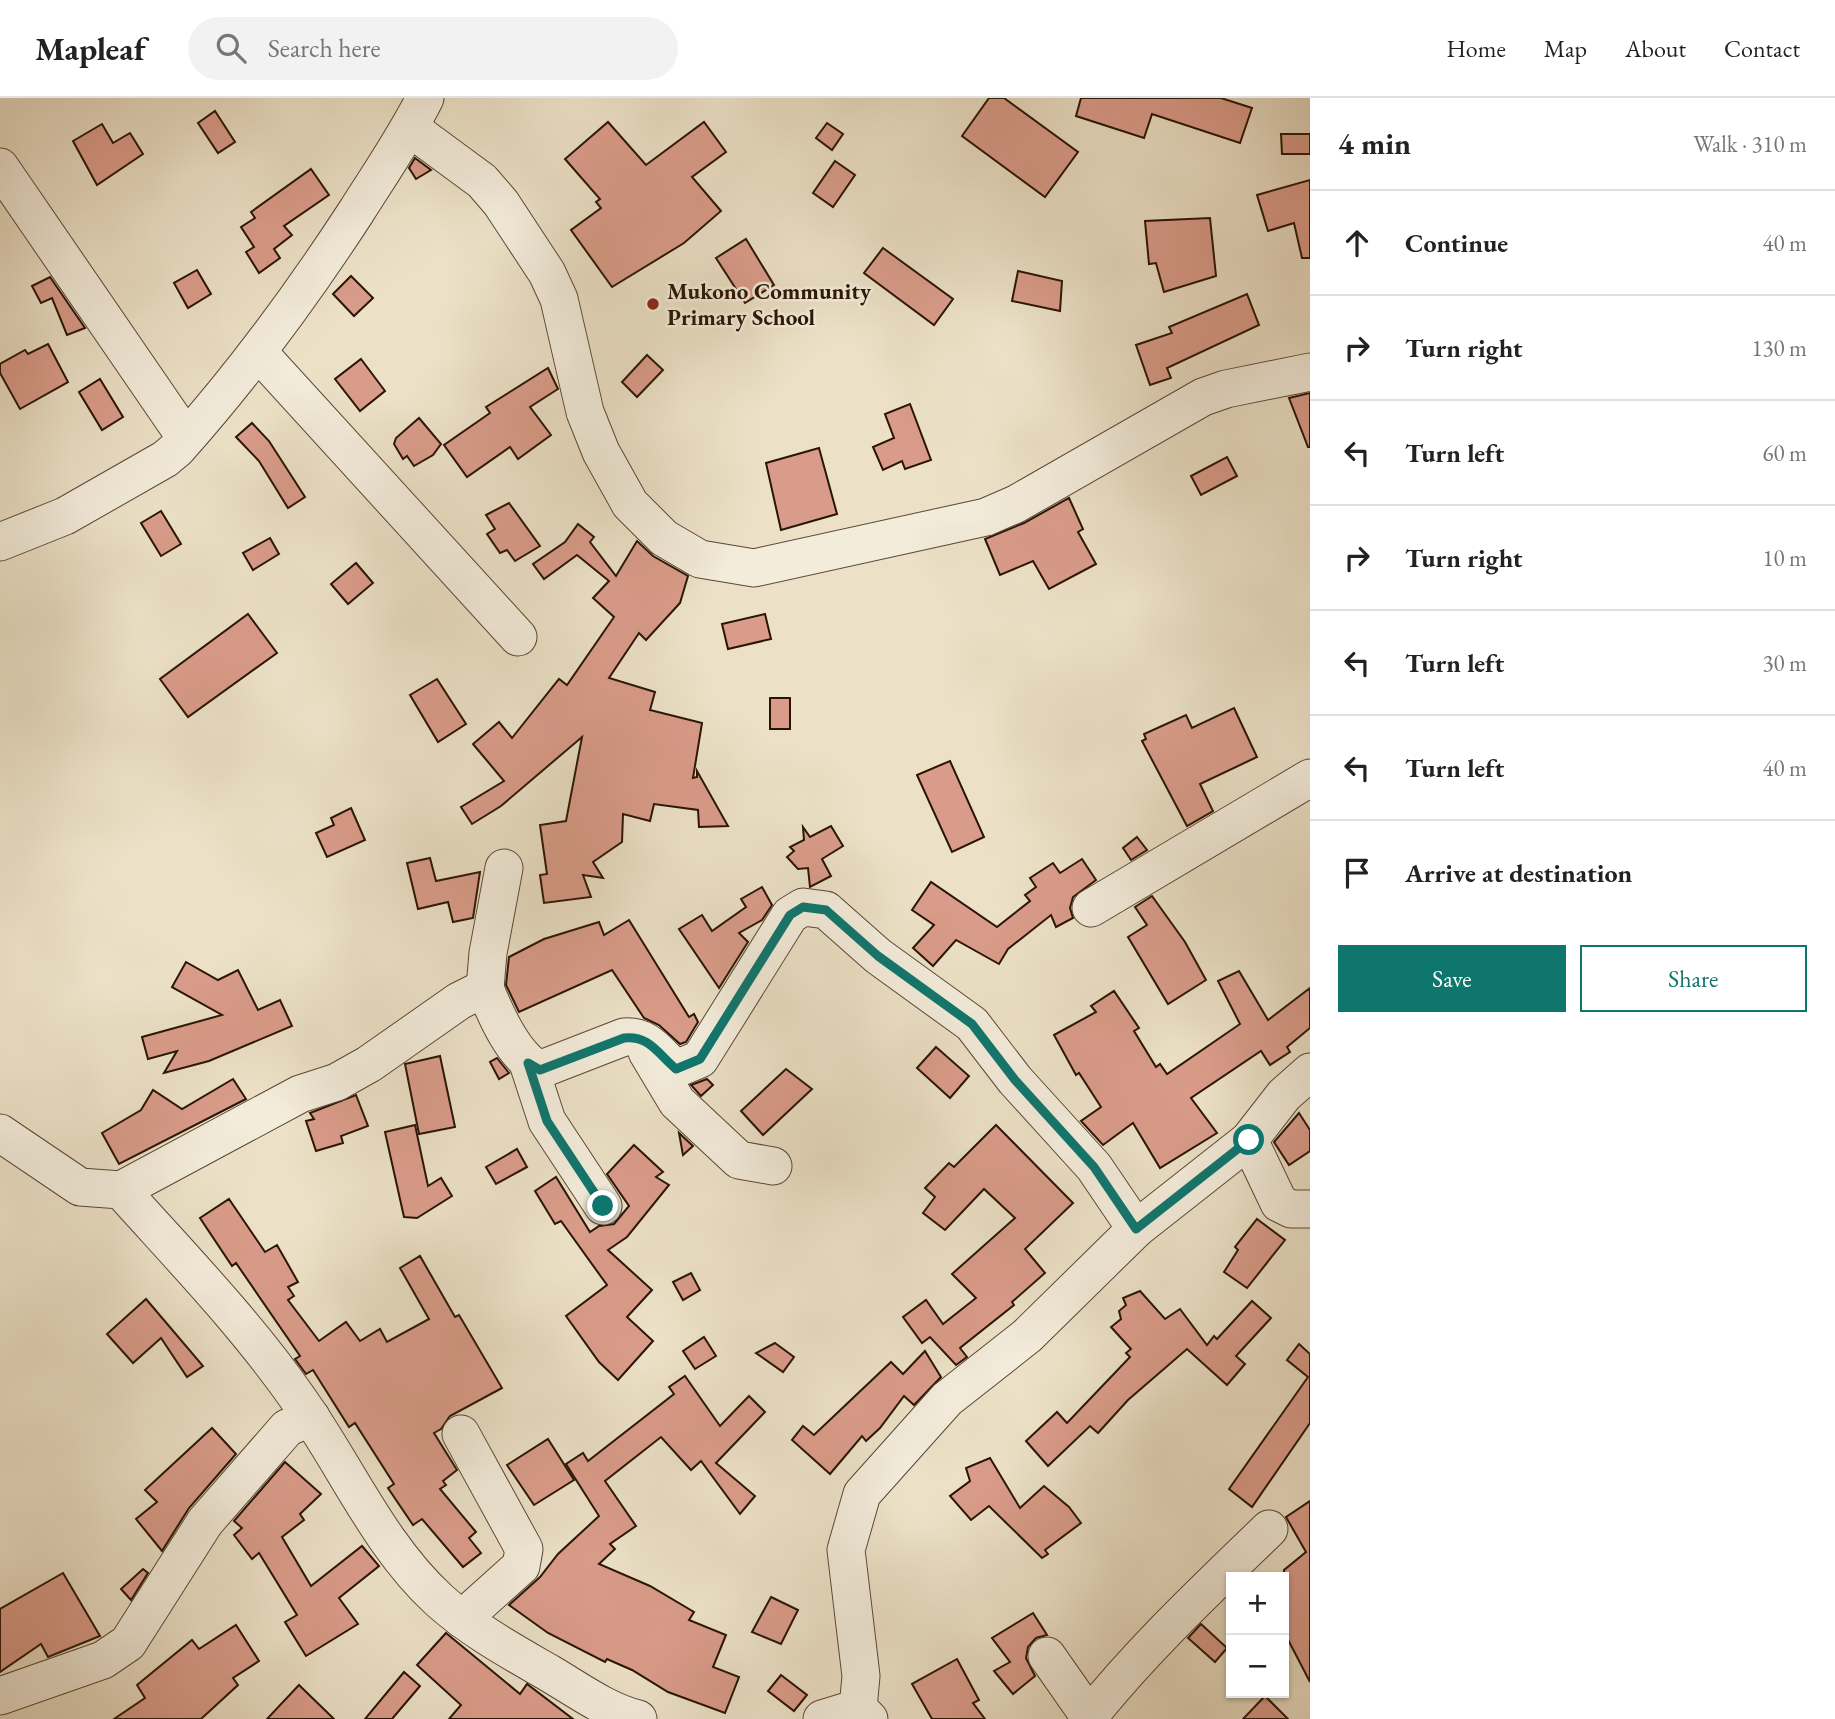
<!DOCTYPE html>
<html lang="en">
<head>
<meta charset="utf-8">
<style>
  :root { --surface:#fff; --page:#f2f2f2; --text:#222; --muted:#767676; --line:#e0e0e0; --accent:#0f766e }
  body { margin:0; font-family:"EB Garamond",serif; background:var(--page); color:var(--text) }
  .controls { position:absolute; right:21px; bottom:21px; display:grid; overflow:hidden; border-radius:0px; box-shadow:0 2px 5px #0004 }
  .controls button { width:63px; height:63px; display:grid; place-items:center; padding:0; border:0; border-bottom:2px solid var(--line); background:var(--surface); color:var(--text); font:35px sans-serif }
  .stop { position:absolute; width:21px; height:21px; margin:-16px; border:5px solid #0f766e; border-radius:50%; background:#fff }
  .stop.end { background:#0f766e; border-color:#fff; box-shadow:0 2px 7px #0008 }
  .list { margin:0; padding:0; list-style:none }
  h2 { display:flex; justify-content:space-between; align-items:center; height:91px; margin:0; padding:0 28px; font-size:30px }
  h2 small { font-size:23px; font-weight:400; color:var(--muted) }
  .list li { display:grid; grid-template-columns:46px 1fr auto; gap:21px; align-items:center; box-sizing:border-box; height:105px; padding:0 28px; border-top:2px solid var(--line) }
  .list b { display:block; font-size:26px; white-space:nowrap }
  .list em { font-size:23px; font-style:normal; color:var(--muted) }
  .actions { display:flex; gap:14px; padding:21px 28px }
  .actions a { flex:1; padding:16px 0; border:2px solid var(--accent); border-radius:0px; text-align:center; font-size:24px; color:var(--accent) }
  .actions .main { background:var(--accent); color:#fff }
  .icon { flex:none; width:38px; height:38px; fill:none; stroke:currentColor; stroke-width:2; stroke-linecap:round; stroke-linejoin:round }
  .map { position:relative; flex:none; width:1310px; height:1621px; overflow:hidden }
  header { display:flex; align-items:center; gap:42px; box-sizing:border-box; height:98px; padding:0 35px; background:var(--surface); border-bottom:2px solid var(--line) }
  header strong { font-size:33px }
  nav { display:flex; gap:38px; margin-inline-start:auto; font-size:24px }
  .search { width:490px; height:63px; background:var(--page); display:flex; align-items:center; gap:18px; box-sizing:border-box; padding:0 24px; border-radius:38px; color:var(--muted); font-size:26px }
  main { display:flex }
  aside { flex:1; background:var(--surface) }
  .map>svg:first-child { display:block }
</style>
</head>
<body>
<header>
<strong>Mapleaf</strong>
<div class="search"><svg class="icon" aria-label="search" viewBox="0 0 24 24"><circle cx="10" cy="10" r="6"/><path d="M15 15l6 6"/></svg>Search here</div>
<nav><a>Home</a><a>Map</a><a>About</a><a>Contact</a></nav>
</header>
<main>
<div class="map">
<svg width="1310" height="1621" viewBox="0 0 1310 1621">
  <rect width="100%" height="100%" fill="#ece1c7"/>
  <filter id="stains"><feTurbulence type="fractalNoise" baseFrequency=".00286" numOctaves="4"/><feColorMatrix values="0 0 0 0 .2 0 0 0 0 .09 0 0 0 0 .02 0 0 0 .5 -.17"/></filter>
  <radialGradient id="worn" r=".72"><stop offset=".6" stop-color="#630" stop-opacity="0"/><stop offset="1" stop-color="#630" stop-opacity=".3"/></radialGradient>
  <!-- building -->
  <g fill="#da9c8a" stroke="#291405" stroke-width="2">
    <path d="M989 0H1004L1078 54 1045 99 962 38Z"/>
    <path d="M1081 0H1221L1252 10 1240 45 1152 16 1144 40 1076 18Z"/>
    <path d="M215 13 235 44 218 55 198 25Z"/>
    <path d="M608 24 646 67 704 24 726 54 692 79 721 113 684 145 612 189 571 132 601 110 596 104 600 101 565 61Z"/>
    <path d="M827 25 843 36 832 52 816 40Z"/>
    <path d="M102 26 113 45 130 35 143 56 97 87 73 43Z"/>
    <path d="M1281 36H1310V56H1282Z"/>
    <path d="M415 60 431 72 416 81 409 70Z"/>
    <path d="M835 63 855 77 833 109 813 95Z"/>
    <path d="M311 71 329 97 284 128 292 137 274 151 280 160 259 175 246 154 254 149 241 129 255 120 251 114Z"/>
    <path d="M1310 82V160H1302L1294 125 1268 133 1257 97Z"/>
    <path d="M1210 120 1216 178 1164 194 1156 165 1149 166 1145 123Z"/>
    <path d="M746 141 774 187 745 205 716 160Z"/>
    <path d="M883 150 953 201 934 227 864 175Z"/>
    <path d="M197 172 211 196 188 210 174 185Z"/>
    <path d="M1018 173 1062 183 1060 213 1012 203Z"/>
    <path d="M351 178 373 200 354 218 333 196Z"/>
    <path d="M50 179 85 230 67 237 52 200 41 205 32 188Z"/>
    <path d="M1247 196 1259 227 1167 270 1171 280 1150 287 1136 247 1172 235 1169 229Z"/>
    <path d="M48 246 68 284 20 311 0 275V266L25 252 28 256Z"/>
    <path d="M647 257 663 272 637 299 622 284Z"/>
    <path d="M361 261 385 293 360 313 335 281Z"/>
    <path d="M548 270 558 291 530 309 551 337 518 361 510 349 467 379 444 347 490 315 486 309Z"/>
    <path d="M100 281 123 319 102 332 79 294Z"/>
    <path d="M1310 295V349H1308L1289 300Z"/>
    <path d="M910 306 931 362 905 371 902 363 883 372 873 349 894 340 885 316Z"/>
    <path d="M419 320 441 346 433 357 414 368 407 358 403 361 394 346 396 340Z"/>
    <path d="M252 325 269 343 305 399 288 410 259 363 236 339Z"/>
    <path d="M819 350 837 416 781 432 766 365Z"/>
    <path d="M1227 359 1237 378 1201 397 1191 378Z"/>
    <path d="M1069 400 1083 431 1078 434 1096 466 1049 491 1033 463 1000 477 985 441 1024 425Z"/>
    <path d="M509 405 540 448 515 463 507 452 500 455 487 436 495 431 486 417Z"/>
    <path d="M161 413 181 446 161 458 141 425Z"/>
    <path d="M578 426 594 439 590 444 616 478 637 443 653 458 688 478 680 505 646 542 639 535 609 580 655 594 650 612 702 625 693 680 697 679V673L728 728 699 729 698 712 654 706 650 723 623 716 622 744 593 764 603 780 583 777 591 799 544 805 540 777 547 776 540 727 566 723 582 639 501 708 472 726 461 709 504 683 473 646 499 624 512 640 559 581 567 587 614 519 593 500 609 483 577 457 544 481 533 466 565 444Z"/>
    <path d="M270 440 279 456 253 472 243 455Z"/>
    <path d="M356 465 373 485 348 506 331 486Z"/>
    <path d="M248 516 277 555 188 619 160 581Z"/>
    <path d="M765 516 771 541 728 551 722 526Z"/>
    <path d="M437 581 466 626 438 644 410 597Z"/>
    <rect x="770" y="600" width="20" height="31"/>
    <path d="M1234 610 1257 659 1200 686 1213 713 1187 728 1142 643 1146 641 1144 636 1186 617 1192 630Z"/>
    <path d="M950 663 984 739 952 754 917 677Z"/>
    <path d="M351 710 365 742 327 759 316 735 334 727 331 720Z"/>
    <path d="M831 728 843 748 822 761 831 778 810 789 808 770 798 771 787 759 794 753 790 749 804 742 803 729 810 739Z"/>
    <path d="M1137 739 1147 752 1131 762 1123 750Z"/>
    <path d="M430 760 436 783 480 774 473 820 453 824 448 804 418 811 407 765Z"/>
    <path d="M1082 761 1096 782 1073 799 1070 810 1073 820 1056 829 1051 817 1008 851 999 866 956 842 933 868 913 850 934 827 912 812 931 784 997 829 1030 803 1025 797 1036 789 1030 780 1053 765 1060 775Z"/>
    <path d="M762 789 772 807 762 822 739 835 748 844 719 890 679 831 702 817 712 833 746 809 741 801Z"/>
    <path d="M1152 798 1185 844 1206 882 1168 906 1128 839 1147 827 1135 809Z"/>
    <path d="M629 822 689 919 694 916 698 924 686 944 680 946 659 927 644 920 612 872 519 914 506 887 509 859 544 841 599 824 604 837Z"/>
    <path d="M186 864 218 882 238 872 258 912 280 902 292 928 209 963 164 975 177 953 148 961 142 939 222 917 172 889Z"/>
    <path d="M1239 873 1268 922 1310 890V930L1287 949 1290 954 1270 967 1261 953 1191 1000 1217 1035 1160 1070 1133 1025 1103 1047 1081 1023 1101 1009 1079 975 1076 977 1054 937 1096 914 1091 908 1114 893 1139 930 1134 933 1156 969 1160 966 1167 976 1240 926 1218 883Z"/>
    <path d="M936 949 969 978 950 1000 917 970Z"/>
    <path d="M440 958 455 1029 419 1036 405 966Z"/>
    <path d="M497 960 509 975 499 981 490 964Z"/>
    <path d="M786 971 812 991 763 1037 741 1013Z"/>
    <path d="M233 981 246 1001 119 1066 102 1035 141 1012 153 992 182 1011Z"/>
    <path d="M707 981 713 987 701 998 691 987Z"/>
    <path d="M356 997 368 1028 341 1038 343 1045 316 1053 306 1023 314 1021 310 1015Z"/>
    <path d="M1299 1015 1310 1032V1053L1289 1067 1274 1044Z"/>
    <path d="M415 1027 428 1088 441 1080 452 1098 417 1120 404 1119 385 1034Z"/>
    <path d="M996 1027 1073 1105 1025 1151 1045 1175 1012 1204 1014 1207 960 1250 967 1259 956 1267 930 1239 922 1245 903 1219 926 1202 943 1226 976 1200 952 1176 1015 1120 984 1091 945 1132 923 1115 935 1099 925 1090 949 1065 954 1069Z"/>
    <path d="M679 1035 693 1048 683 1057Z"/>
    <path d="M634 1047 663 1074 656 1079 669 1087 627 1139 608 1152 652 1192 627 1219 653 1243 618 1282 599 1264 566 1218 607 1187 561 1123 555 1126 535 1093 556 1079 590 1134 599 1128 614 1126 629 1108 607 1076Z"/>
    <path d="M517 1051 527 1069 496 1086 486 1069Z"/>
    <path d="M229 1101 265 1154 277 1147 298 1184 288 1189 294 1198 288 1202 319 1243 346 1224 360 1243 380 1231 387 1244 429 1221 400 1170 420 1158 455 1219 459 1217 502 1290 450 1318 441 1331 434 1335 457 1372 443 1383 446 1387 440 1391 476 1434 469 1440 481 1455 463 1469 422 1421 413 1427 388 1390 394 1386 355 1325 349 1329 313 1272 306 1276 295 1261 300 1258 236 1165 232 1168 200 1120Z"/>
    <path d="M1257 1121 1285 1142 1247 1190 1224 1174 1238 1152 1235 1149Z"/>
    <path d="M691 1175 700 1192 683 1202 673 1184Z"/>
    <path d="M1140 1193 1165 1221 1180 1211 1207 1247 1214 1238 1217 1241 1252 1203 1271 1220 1236 1258 1245 1266 1227 1287 1187 1251 1128 1302 1098 1335 1090 1328 1048 1368 1026 1343 1057 1314 1067 1325 1130 1259 1126 1255 1131 1251 1111 1229 1121 1221 1119 1213 1126 1207 1123 1200Z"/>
    <path d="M146 1201 203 1268 187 1279 161 1240 133 1265 107 1236Z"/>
    <path d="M704 1239 716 1258 695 1271 683 1253Z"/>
    <path d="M775 1245 794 1259 783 1274 756 1255Z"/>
    <path d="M1299 1246 1310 1256V1325L1252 1409 1229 1391 1308 1279 1287 1262Z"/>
    <path d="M925 1253 941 1279 914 1307 904 1298 880 1330 866 1343 862 1338 830 1376 792 1342 803 1328 814 1337 891 1264 903 1276Z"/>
    <path d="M685 1278 720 1328 749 1298 765 1314 716 1365 755 1398 740 1416 701 1363 691 1372 661 1339 605 1383 636 1428 610 1446 615 1451 599 1466 650 1488 694 1514 689 1522 726 1537 713 1569 739 1579 725 1615 668 1594 632 1572 607 1561 605 1564 548 1535 509 1507 540 1479 558 1456 599 1418 566 1366 583 1355 588 1363 674 1296 669 1289Z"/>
    <path d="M212 1330 236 1356 189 1410 162 1453 136 1421 157 1404 145 1392Z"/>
    <path d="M548 1341 574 1382 534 1407 507 1367Z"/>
    <path d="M990 1360 1020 1410 1044 1388 1069 1409 1081 1425 1045 1452 1048 1456 1042 1460 989 1408 971 1422 950 1398 970 1383 966 1370Z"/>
    <path d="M285 1364 321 1396 300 1416 304 1422 282 1439 311 1488 362 1448 379 1468 339 1500 358 1526 306 1558 285 1524 297 1517 259 1455 252 1461 234 1437 242 1430 234 1423Z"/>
    <path d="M1310 1403V1584L1284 1534V1472L1306 1454 1286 1419Z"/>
    <path d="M143 1471 148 1475 131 1502 121 1491Z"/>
    <path d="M63 1475 100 1538 48 1559 41 1546 0 1574V1511Z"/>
    <path d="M771 1499 798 1512 781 1546 752 1534Z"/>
    <path d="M1033 1515 1047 1537 1036 1540 1028 1549 1026 1560 1035 1578 1013 1596 994 1573 1010 1564 992 1540Z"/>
    <path d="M1201 1526 1227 1550 1215 1564 1188 1540Z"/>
    <path d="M236 1527 259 1563 233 1580 238 1587 201 1621H114L145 1600 137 1587 192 1542 199 1551Z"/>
    <path d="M446 1535 520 1596 527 1586 573 1621H449L461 1607 417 1567Z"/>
    <path d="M957 1561 979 1602 973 1605 985 1621H932L912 1586Z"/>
    <path d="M404 1574 420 1588 392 1621H365Z"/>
    <path d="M781 1577 807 1597 794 1613 768 1593Z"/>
    <path d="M299 1587 334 1621H267Z"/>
    <path d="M1265 1598 1288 1621H1243Z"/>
  </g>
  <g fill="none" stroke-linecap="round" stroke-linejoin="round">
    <defs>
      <g id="minor">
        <path d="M410 30 482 83 501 105 547 175 559 201 585 314 601 354 630 406 664 440 700 461 754 470 986 419 1016 406 1203 299 1226 291 1310 274"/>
        <path d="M0 69 186 340"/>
        <path d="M258 254 518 539"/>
        <path d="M0 444 65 418 165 361 177 351C243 277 302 197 356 114 380 76 405 40 425 0"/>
        <path d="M1091 810 1310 680"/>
        <path d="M485 890 488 855 504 770"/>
        <path d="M647 954 677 1004 739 1062 773 1068"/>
        <path d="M528 965 547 1023 603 1108"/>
        <path d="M0 1035 80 1089 121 1092C182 1160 247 1227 299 1302 346 1368 379 1447 439 1502 471 1531 511 1553 549 1575 578 1592 606 1613 638 1621"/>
        <path d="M1249 1042 1279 1105 1291 1111H1310"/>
        <path d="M121 1092 300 996 337 984 369 966 459 903 485 890C496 918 513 957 539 972L624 939C649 937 658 956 676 971L700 961 790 817 803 809 826 812 878 858 972 926 1015 982 1094 1069 1136 1131"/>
        <path d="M461 1336 524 1451 521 1468 462 1521"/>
        <path d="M1047 1558 1089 1618"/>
        <path d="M0 1598 103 1562 128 1545 205 1424 287 1330 311 1319"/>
        <path d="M858 1610 861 1578 846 1452 862 1396 947 1301 1027 1238 1136 1131 1249 1042 1284 997 1310 974"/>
        <path d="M822 1621 858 1610 869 1621"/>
        <path d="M1087 1621C1142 1552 1206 1492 1269 1431"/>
      </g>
    </defs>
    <!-- minor casing -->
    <use href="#minor" stroke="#5a4736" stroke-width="39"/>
    <!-- minor -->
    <use href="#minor" stroke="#f3ecdb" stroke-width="37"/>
  </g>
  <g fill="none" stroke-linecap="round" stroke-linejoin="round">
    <!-- route -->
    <path stroke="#0f766e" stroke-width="9" d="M603 1108 547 1023 528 965 540 972 624 940C649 937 658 956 676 971L700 961 790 817 803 809 826 812 878 858 972 926 1015 982 1094 1069 1136 1131 1249 1042"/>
  </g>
  <!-- markers -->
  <circle fill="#8f2418" stroke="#f3ecdb" stroke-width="2.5" cx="653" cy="206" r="7"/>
  <g text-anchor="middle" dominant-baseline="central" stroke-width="5" stroke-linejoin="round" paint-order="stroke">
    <!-- poi labels -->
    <g font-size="23" font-weight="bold" fill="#291405" stroke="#f3ecdb" text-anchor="start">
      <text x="667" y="193">Mukono Community<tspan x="667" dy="26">Primary School</tspan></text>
    </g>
  </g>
  <rect width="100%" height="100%" filter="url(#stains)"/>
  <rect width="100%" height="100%" fill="url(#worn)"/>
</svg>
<div class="controls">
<button>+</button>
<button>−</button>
</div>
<div class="stop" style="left:1249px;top:1042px"></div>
<div class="stop end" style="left:603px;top:1108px"></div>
</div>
<aside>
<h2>4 min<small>Walk · 310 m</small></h2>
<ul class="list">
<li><svg class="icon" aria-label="ahead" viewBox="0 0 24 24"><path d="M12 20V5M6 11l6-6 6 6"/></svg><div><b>Continue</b></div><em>40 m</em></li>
<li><svg class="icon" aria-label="right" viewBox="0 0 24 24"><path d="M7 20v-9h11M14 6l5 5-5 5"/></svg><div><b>Turn right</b></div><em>130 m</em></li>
<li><svg class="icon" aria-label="left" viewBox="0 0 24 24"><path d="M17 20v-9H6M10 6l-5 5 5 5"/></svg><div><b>Turn left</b></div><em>60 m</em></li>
<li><svg class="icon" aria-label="right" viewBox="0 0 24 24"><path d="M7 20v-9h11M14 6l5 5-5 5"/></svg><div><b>Turn right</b></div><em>10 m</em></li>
<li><svg class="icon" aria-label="left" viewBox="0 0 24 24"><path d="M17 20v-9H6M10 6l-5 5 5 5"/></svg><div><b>Turn left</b></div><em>30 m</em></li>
<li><svg class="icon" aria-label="left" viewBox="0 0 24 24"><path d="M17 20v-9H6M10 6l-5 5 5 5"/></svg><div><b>Turn left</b></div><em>40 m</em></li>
<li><svg class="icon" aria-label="arrive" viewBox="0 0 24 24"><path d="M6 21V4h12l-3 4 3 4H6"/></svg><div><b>Arrive at destination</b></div></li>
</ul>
<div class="actions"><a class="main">Save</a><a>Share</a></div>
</aside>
</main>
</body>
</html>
